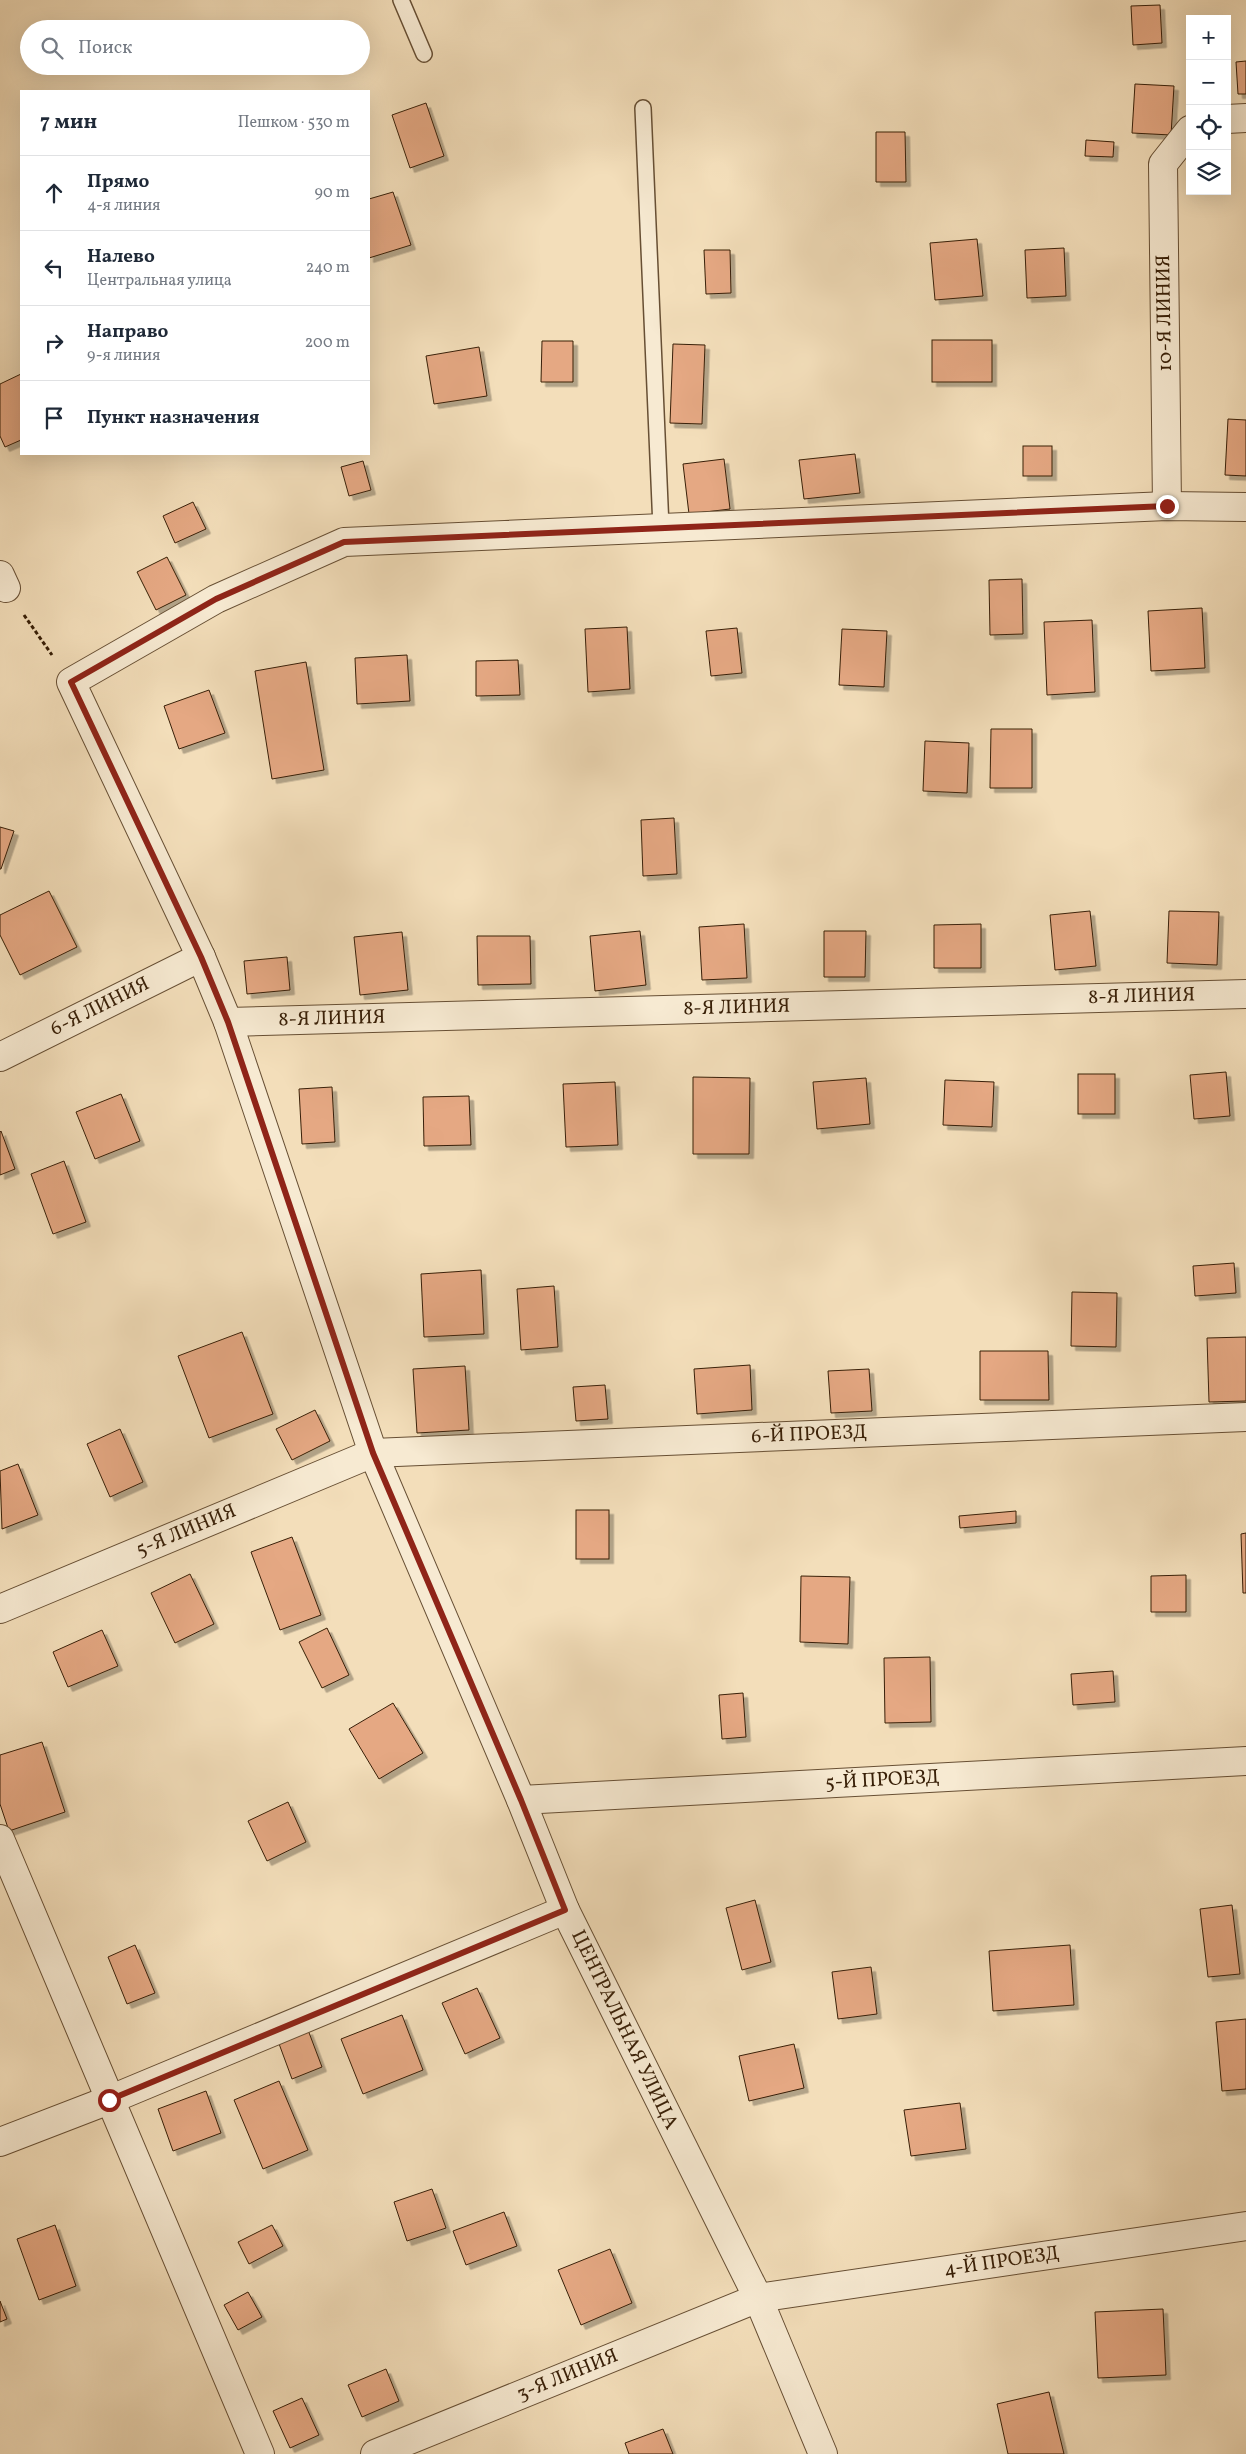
<!DOCTYPE html>
<html lang="ru">
<head>
<meta charset="utf-8">
<style>
  :root { --surface:#fff; --page:#f6f6f7; --text:#1f2937; --muted:#747a83; --line:#e0e1e3 }
  body { margin:0; font-family:Vollkorn,serif; background:var(--page); color:var(--text) }
  .controls { position:absolute; right:15px; top:15px; display:grid; overflow:hidden; border-radius:0px; box-shadow:0 5px 20px #0002 }
  .controls button { width:45px; height:45px; display:grid; place-items:center; padding:0; border:0; border-bottom:1px solid var(--line); background:var(--surface); color:var(--text); font:25px sans-serif }
  .stop { position:absolute; width:15px; height:15px; margin:-11px; border:4px solid #8f2418; border-radius:50%; background:#fff }
  .stop.end { background:#8f2418; border-color:#fff; box-shadow:0 1px 5px #0008 }
  .list { margin:0; padding:0; list-style:none }
  h2 { display:flex; justify-content:space-between; align-items:center; height:65px; margin:0; padding:0 20px; font-size:21px }
  h2 small { font-size:16px; font-weight:400; color:var(--muted) }
  .list li { display:grid; grid-template-columns:32px 1fr auto; gap:15px; align-items:center; box-sizing:border-box; height:75px; padding:0 20px; border-top:1px solid var(--line) }
  .list b { display:block; font-size:19px; white-space:nowrap }
  .list p { margin:0; font-size:16px; white-space:nowrap; color:var(--muted) }
  .list em { font-size:16px; font-style:normal; color:var(--muted) }
  .icon { flex:none; width:28px; height:28px; fill:none; stroke:currentColor; stroke-width:2; stroke-linecap:round; stroke-linejoin:round }
  .map { position:relative; flex:none; width:1246px; height:2454px; overflow:hidden }
  .search { position:absolute; background:var(--surface); box-shadow:0 5px 20px #0002; left:20px; top:20px; width:350px; height:55px; display:flex; align-items:center; gap:12px; box-sizing:border-box; padding:0 18px; border-radius:28px; color:var(--muted); font-size:19px }
  .panel { position:absolute; background:var(--surface); box-shadow:0 5px 20px #0002; left:20px; top:90px; width:350px; height:365px; border-radius:0px }
  .map>svg:first-child { display:block }
</style>
</head>
<body>
<div class="map">
<svg width="1246" height="2454" viewBox="0 0 1246 2454">
  <defs>
    <filter id="shadow"><feDropShadow dx="4.5" dy="4.5" stdDeviation="0" flood-color="#0004"/></filter>
  </defs>
  <rect width="100%" height="100%" fill="#f3deba"/>
  <filter id="stains"><feTurbulence type="fractalNoise" baseFrequency=".004" numOctaves="4"/><feColorMatrix values="0 0 0 0 .2 0 0 0 0 .09 0 0 0 0 .02 0 0 0 .5 -.17"/></filter>
  <radialGradient id="worn" r=".72"><stop offset=".6" stop-color="#630" stop-opacity="0"/><stop offset="1" stop-color="#630" stop-opacity=".3"/></radialGradient>
  <!-- building -->
  <g fill="#e5a883" stroke="#381f07" filter="url(#shadow)">
    <path d="M1160 5 1162 43 1133 45 1131 6Z"/>
    <path d="M1246 61V94H1238L1236 62Z"/>
    <path d="M1135 84 1174 86 1171 135 1132 133Z"/>
    <path d="M426 103 444 156 410 168 392 115Z"/>
    <path d="M876 132H905L906 182H876Z"/>
    <path d="M1086 140 1114 142 1113 157 1085 156Z"/>
    <path d="M393 192 411 245 369 258V199Z"/>
    <path d="M977 239 983 296 935 300 930 243Z"/>
    <path d="M1064 248 1066 296 1027 298 1025 250Z"/>
    <path d="M704 250H730L731 293 706 294Z"/>
    <rect x="932" y="340" width="60" height="42"/>
    <path d="M542 341H573V382H541Z"/>
    <path d="M673 344 705 345 702 424 670 423Z"/>
    <path d="M479 347 487 396 434 404 426 356Z"/>
    <path d="M21 374V440L5 447 0 436V384Z"/>
    <path d="M1228 419 1246 420V476L1225 475Z"/>
    <rect x="1023" y="446" width="29" height="30"/>
    <path d="M855 454 860 493 804 499 799 460Z"/>
    <path d="M724 459 730 509 689 514 683 464Z"/>
    <path d="M363 461 371 490 349 496 341 467Z"/>
    <path d="M193 502 206 529 175 543 163 516Z"/>
    <path d="M167 557 186 595 156 610 137 572Z"/>
    <path d="M1022 579 1023 634 990 635 989 580Z"/>
    <path d="M1202 608 1205 668 1151 671 1148 611Z"/>
    <path d="M1092 620 1095 692 1047 695 1044 622Z"/>
    <path d="M627 627 630 689 588 692 585 629Z"/>
    <path d="M737 628 742 673 711 676 706 631Z"/>
    <path d="M842 629 887 631 884 687 839 685Z"/>
    <path d="M407 655 410 701 357 704 355 658Z"/>
    <path d="M518 660 520 695 476 696V661Z"/>
    <path d="M306 662 324 770 272 779 255 671Z"/>
    <path d="M209 690 225 733 179 749 164 706Z"/>
    <path d="M991 729H1032V788H990Z"/>
    <path d="M925 741 969 743 967 793 923 791Z"/>
    <path d="M674 818 677 874 643 876 641 820Z"/>
    <path d="M0 827 14 831 1 869H0Z"/>
    <path d="M49 891 77 947 20 975 0 935V915Z"/>
    <path d="M1090 911 1096 966 1055 970 1050 915Z"/>
    <path d="M1169 911 1219 912 1217 965 1167 963Z"/>
    <path d="M744 924 747 978 702 980 699 927Z"/>
    <path d="M981 924V968H934V925Z"/>
    <path d="M640 931 646 985 595 991 590 936Z"/>
    <path d="M824 931H866L865 977H824Z"/>
    <path d="M402 932 408 990 360 995 354 937Z"/>
    <path d="M477 936H530L531 984 478 985Z"/>
    <path d="M287 957 290 990 247 994 244 961Z"/>
    <path d="M1226 1072 1230 1116 1194 1119 1190 1075Z"/>
    <rect x="1078" y="1074" width="37" height="40"/>
    <path d="M693 1077 750 1078 749 1154H693Z"/>
    <path d="M866 1078 870 1124 817 1129 813 1082Z"/>
    <path d="M945 1080 994 1082 992 1127 943 1125Z"/>
    <path d="M615 1082 618 1145 566 1147 563 1084Z"/>
    <path d="M332 1087 335 1142 302 1144 299 1089Z"/>
    <path d="M121 1094 140 1141 95 1159 76 1112Z"/>
    <path d="M469 1096 471 1145 424 1146 423 1097Z"/>
    <path d="M1 1131 15 1169 0 1175V1132Z"/>
    <path d="M64 1161 86 1222 53 1234 31 1174Z"/>
    <path d="M1234 1263 1236 1293 1195 1296 1193 1266Z"/>
    <path d="M481 1270 484 1334 424 1337 421 1274Z"/>
    <path d="M554 1286 558 1347 521 1350 517 1289Z"/>
    <path d="M1072 1292 1117 1293 1116 1347 1071 1346Z"/>
    <path d="M242 1332 273 1414 209 1438 178 1356Z"/>
    <path d="M1246 1337V1401L1209 1402 1207 1338Z"/>
    <path d="M980 1351H1048L1049 1400H980Z"/>
    <path d="M750 1365 752 1410 697 1414 694 1369Z"/>
    <path d="M465 1366 469 1430 417 1433 413 1369Z"/>
    <path d="M869 1369 872 1411 831 1413 828 1371Z"/>
    <path d="M605 1385 608 1419 576 1421 573 1387Z"/>
    <path d="M315 1410 330 1441 292 1460 276 1429Z"/>
    <path d="M120 1429 143 1482 110 1497 87 1444Z"/>
    <path d="M18 1464 38 1515 2 1529 0 1471Z"/>
    <rect x="576" y="1510" width="33" height="49"/>
    <path d="M1016 1511V1523L960 1528 959 1516Z"/>
    <path d="M1246 1533V1593H1243L1241 1534Z"/>
    <path d="M292 1537 321 1615 280 1630 251 1552Z"/>
    <path d="M190 1574 214 1624 175 1643 151 1593Z"/>
    <path d="M1186 1575V1612H1151V1576Z"/>
    <path d="M801 1576 850 1577 848 1644 800 1642Z"/>
    <path d="M327 1628 349 1675 322 1688 299 1642Z"/>
    <path d="M102 1630 118 1666 68 1687 53 1652Z"/>
    <path d="M930 1657 931 1722 885 1723 884 1658Z"/>
    <path d="M1113 1671 1115 1702 1073 1705 1071 1674Z"/>
    <path d="M743 1693 746 1737 722 1739 719 1695Z"/>
    <path d="M393 1703 423 1753 379 1779 349 1729Z"/>
    <path d="M42 1742 65 1812 9 1831 0 1804V1755Z"/>
    <path d="M288 1802 306 1842 267 1861 248 1821Z"/>
    <path d="M755 1900 771 1962 742 1970 726 1908Z"/>
    <path d="M1232 1905 1240 1974 1208 1977 1200 1909Z"/>
    <path d="M135 1945 155 1993 127 2004 108 1957Z"/>
    <path d="M1070 1945 1074 2005 993 2011 989 1951Z"/>
    <path d="M871 1967 877 2014 838 2019 832 1972Z"/>
    <path d="M477 1988 500 2038 465 2054 442 2003Z"/>
    <path d="M402 2015 423 2070 363 2094 341 2039Z"/>
    <path d="M1246 2019V2089L1222 2091 1216 2022Z"/>
    <path d="M308 2030 322 2067 292 2079 278 2041Z"/>
    <path d="M794 2044 804 2088 749 2101 739 2056Z"/>
    <path d="M279 2081 308 2150 263 2169 234 2100Z"/>
    <path d="M206 2091 221 2133 173 2151 158 2109Z"/>
    <path d="M960 2103 966 2149 911 2156 904 2110Z"/>
    <path d="M432 2189 446 2228 407 2241 394 2202Z"/>
    <path d="M504 2212 517 2246 466 2265 453 2231Z"/>
    <path d="M55 2225 76 2286 39 2300 17 2239Z"/>
    <path d="M272 2225 283 2246 249 2264 238 2242Z"/>
    <path d="M610 2249 632 2303 581 2325 558 2270Z"/>
    <path d="M248 2292 262 2317 238 2330 224 2305Z"/>
    <path d="M0 2301 7 2319 0 2322Z"/>
    <path d="M1163 2309 1166 2375 1098 2378 1095 2312Z"/>
    <path d="M386 2369 399 2401 362 2417 348 2385Z"/>
    <path d="M1049 2392 1064 2454H1008L997 2404Z"/>
    <path d="M302 2398 319 2435 290 2448 273 2411Z"/>
    <path d="M663 2429 673 2454H629L625 2443Z"/>
  </g>
  <g fill="none" stroke-linecap="round" stroke-linejoin="round">
    <defs>
      <g id="lane">
        <path d="M401 0 424 54"/>
        <path d="M643 108 661 528"/>
      </g>
      <g id="street">
        <path d="M1227 119 1246 118"/>
        <path d="M1167 506 1163 164 1190 130"/>
        <path d="M0 575 6 588"/>
        <path id="s1" d="M228 1022 1246 994"/>
        <path id="s2" d="M0 1057 201 957"/>
        <path id="s3" d="M0 1609 373 1453 1246 1417"/>
        <path id="s4" d="M521 1800 1246 1761"/>
        <path d="M0 1839 260 2454"/>
        <path d="M0 2142 109 2100 565 1910"/>
        <path id="s5" d="M375 2454 758 2298 1246 2226"/>
        <path d="M823 2454 758 2298 565 1910 521 1800 373 1453 228 1022 201 957 71 682 216 599 344 542 1167 506 1246 507"/>
      </g>
    </defs>
    <!-- lane casing -->
    <use href="#lane" stroke="#674f34" stroke-width="18"/>
    <!-- street casing -->
    <use href="#street" stroke="#674f34" stroke-width="30"/>
    <!-- path -->
    <path stroke="#381f07" stroke-width="3" stroke-dasharray="4 2.5" stroke-linecap="butt" d="M24 615 52 655"/>
    <!-- lane -->
    <use href="#lane" stroke="#f7ead2" stroke-width="15"/>
    <!-- street -->
    <use href="#street" stroke="#f7ead2" stroke-width="28"/>
  </g>
  <g fill="none" stroke-linecap="round" stroke-linejoin="round">
    <!-- route -->
    <path stroke="#8f2418" stroke-width="6" d="M109 2100 565 1910 521 1800 373 1453 228 1022 201 957 71 682 216 599 344 542 1167 506"/>
  </g>
  <g text-anchor="middle" dominant-baseline="central" stroke-width="4.5" stroke-linejoin="round" paint-order="stroke">
    <!-- street labels -->
    <g font-size="20" fill="#381f07" stroke="#f7ead2">
      <text transform="translate(1165 313) rotate(-91)">10-Я ЛИНИЯ</text>
      <text stroke="none"><textPath href="#s1" startOffset="914">8-Я ЛИНИЯ</textPath></text>
      <text stroke="none"><textPath href="#s2" startOffset="112">6-Я ЛИНИЯ</textPath></text>
      <text stroke="none"><textPath href="#s1" startOffset="509">8-Я ЛИНИЯ</textPath></text>
      <text stroke="none"><textPath href="#s1" startOffset="104">8-Я ЛИНИЯ</textPath></text>
      <text stroke="none"><textPath href="#s3" startOffset="841">6-Й ПРОЕЗД</textPath></text>
      <text stroke="none"><textPath href="#s3" startOffset="202">5-Я ЛИНИЯ</textPath></text>
      <text stroke="none"><textPath href="#s4" startOffset="362">5-Й ПРОЕЗД</textPath></text>
      <text transform="translate(624 2030) rotate(64)">ЦЕНТРАЛЬНАЯ УЛИЦА</text>
      <text stroke="none"><textPath href="#s5" startOffset="660">4-Й ПРОЕЗД</textPath></text>
      <text stroke="none"><textPath href="#s5" startOffset="208">3-Я ЛИНИЯ</textPath></text>
    </g>
  </g>
  <rect width="100%" height="100%" filter="url(#stains)"/>
  <rect width="100%" height="100%" fill="url(#worn)"/>
</svg>
<div class="controls">
<button>+</button>
<button>−</button>
<button><svg class="icon" aria-label="locate" viewBox="0 0 24 24"><circle cx="12" cy="12" r="6"/><path d="M12 2v4M12 18v4M2 12h4M18 12h4"/></svg></button>
<button><svg class="icon" aria-label="layers" viewBox="0 0 24 24"><path d="M12 4l9 5-9 5-9-5zM3 14l9 5 9-5"/></svg></button>
</div>
<div class="stop" style="left:109px;top:2100px"></div>
<div class="stop end" style="left:1167px;top:506px"></div>
<div class="search"><svg class="icon" aria-label="search" viewBox="0 0 24 24"><circle cx="10" cy="10" r="6"/><path d="M15 15l6 6"/></svg>Поиск</div>
<section class="panel">
<h2>7 мин<small>Пешком · 530 m</small></h2>
<ul class="list">
<li><svg class="icon" aria-label="ahead" viewBox="0 0 24 24"><path d="M12 20V5M6 11l6-6 6 6"/></svg><div><b>Прямо</b><p>4-я линия</p></div><em>90 m</em></li>
<li><svg class="icon" aria-label="left" viewBox="0 0 24 24"><path d="M17 20v-9H6M10 6l-5 5 5 5"/></svg><div><b>Налево</b><p>Центральная улица</p></div><em>240 m</em></li>
<li><svg class="icon" aria-label="right" viewBox="0 0 24 24"><path d="M7 20v-9h11M14 6l5 5-5 5"/></svg><div><b>Направо</b><p>9-я линия</p></div><em>200 m</em></li>
<li><svg class="icon" aria-label="arrive" viewBox="0 0 24 24"><path d="M6 21V4h12l-3 4 3 4H6"/></svg><div><b>Пункт назначения</b></div></li>
</ul>
</section>
</div>
</body>
</html>
